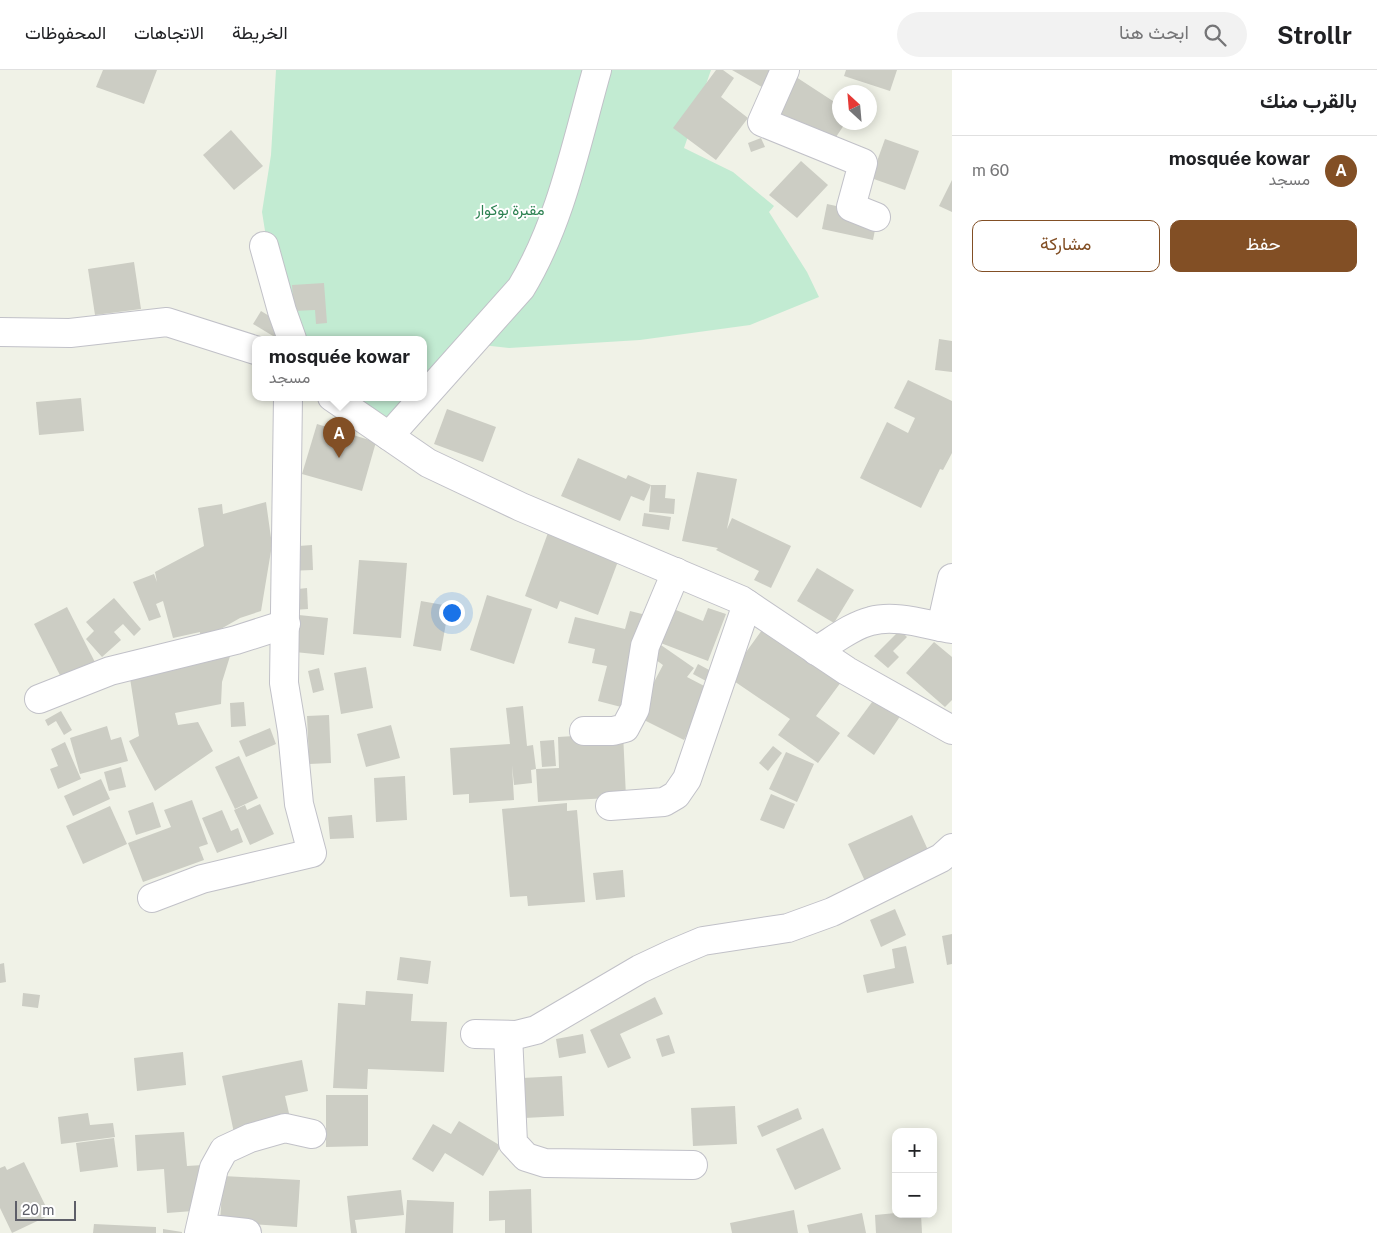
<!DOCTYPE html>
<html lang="ar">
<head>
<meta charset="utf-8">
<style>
  :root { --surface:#fff; --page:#f2f2f2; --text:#202124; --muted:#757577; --line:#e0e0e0; --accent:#824f25 }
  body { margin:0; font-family:"Public Sans",Vazirmatn,sans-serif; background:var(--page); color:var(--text); direction:rtl }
  .controls { position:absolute; right:15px; bottom:15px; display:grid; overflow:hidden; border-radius:10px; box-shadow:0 2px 12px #0003 }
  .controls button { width:45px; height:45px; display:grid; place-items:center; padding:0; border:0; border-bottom:1px solid var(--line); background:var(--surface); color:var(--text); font:25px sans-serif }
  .compass { position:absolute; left:832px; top:15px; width:45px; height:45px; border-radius:50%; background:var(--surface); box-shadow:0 2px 12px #0003; rotate:334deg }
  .scale { position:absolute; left:15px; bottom:12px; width:61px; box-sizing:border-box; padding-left:5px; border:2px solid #5e5f69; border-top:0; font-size:14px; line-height:18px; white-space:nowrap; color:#5e5f69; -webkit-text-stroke:4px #fff; paint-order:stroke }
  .you { position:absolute; left:451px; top:542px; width:18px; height:18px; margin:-12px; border:4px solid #fff; border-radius:50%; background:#1a73e8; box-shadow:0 0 0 8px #1a73e833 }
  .badge { display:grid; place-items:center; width:32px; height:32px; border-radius:50%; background:var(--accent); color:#fff; font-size:16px; font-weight:700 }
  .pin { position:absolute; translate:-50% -41px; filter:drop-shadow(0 1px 2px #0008) }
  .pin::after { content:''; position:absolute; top:26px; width:18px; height:15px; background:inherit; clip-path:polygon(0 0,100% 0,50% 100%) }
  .popup { position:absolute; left:252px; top:266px; width:175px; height:65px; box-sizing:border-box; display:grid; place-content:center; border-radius:10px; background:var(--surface); filter:drop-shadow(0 1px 4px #0005); font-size:16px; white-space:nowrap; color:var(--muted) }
  .popup b { font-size:19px; color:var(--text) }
  .popup::after { content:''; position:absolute; left:50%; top:100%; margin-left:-10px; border:10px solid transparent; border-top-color:var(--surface) }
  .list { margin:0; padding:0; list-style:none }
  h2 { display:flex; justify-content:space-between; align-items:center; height:65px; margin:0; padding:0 20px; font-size:21px }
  h2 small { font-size:16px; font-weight:400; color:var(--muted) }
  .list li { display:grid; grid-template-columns:32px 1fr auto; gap:15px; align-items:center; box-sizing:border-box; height:70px; padding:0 20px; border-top:1px solid var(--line) }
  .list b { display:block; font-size:19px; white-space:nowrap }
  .list p { margin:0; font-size:16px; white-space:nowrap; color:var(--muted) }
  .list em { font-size:16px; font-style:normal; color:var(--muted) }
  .actions { display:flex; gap:10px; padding:15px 20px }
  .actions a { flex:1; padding:11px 0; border:1px solid var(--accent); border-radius:10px; text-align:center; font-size:18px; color:var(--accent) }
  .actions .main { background:var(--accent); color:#fff }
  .icon { flex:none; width:28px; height:28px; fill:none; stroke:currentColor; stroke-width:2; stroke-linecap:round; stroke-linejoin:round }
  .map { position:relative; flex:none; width:952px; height:1163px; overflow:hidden; direction:ltr }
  header { display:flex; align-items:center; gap:30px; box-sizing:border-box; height:70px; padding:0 25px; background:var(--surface); border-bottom:1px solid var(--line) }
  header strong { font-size:24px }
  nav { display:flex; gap:28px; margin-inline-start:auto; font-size:18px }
  .search { width:350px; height:45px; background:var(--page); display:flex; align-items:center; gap:12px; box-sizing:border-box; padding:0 18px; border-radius:28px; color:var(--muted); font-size:19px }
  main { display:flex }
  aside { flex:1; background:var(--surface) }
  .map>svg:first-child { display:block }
</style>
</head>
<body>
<header>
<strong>Strollr</strong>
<div class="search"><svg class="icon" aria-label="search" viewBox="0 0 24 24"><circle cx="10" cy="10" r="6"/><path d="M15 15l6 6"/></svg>ابحث هنا</div>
<nav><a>الخريطة</a><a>الاتجاهات</a><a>المحفوظات</a></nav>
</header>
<main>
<aside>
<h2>بالقرب منك<small></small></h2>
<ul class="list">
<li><span class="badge">A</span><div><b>mosquée kowar</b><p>مسجد</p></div><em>60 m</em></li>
</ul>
<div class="actions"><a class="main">حفظ</a><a>مشاركة</a></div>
</aside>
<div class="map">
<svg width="952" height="1163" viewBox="0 0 952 1163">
  <rect width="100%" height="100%" fill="#f0f2e7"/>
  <!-- green -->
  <g fill="#c2ebd2">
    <path d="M276 0H711L684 78 733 102 774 136 769 142 807 202 819 227 750 255 640 270 509 278 464 273 423 321V269H295L269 186 262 142 271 85Z"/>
    <path d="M355 327H418L395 353Z"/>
  </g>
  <!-- building -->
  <g fill="#cccdc4">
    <path d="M103 0H157L144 34 96 17Z"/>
    <path d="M716 0H723L734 8 721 27 748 48 716 90 673 58Z"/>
    <path d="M732 0H778L767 20Z"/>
    <path d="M846 0H897L890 21 844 6Z"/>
    <path d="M793 5 839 35V52H846L830 76 771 39Z"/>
    <path d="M231 60 263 96 234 120 203 85Z"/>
    <path d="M761 68 765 77 751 82 748 73Z"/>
    <path d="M885 69 919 81 905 120 871 108Z"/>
    <path d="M801 91 828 115 797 148 769 125Z"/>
    <path d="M952 110V142L939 136Z"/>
    <path d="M827 134 878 145 873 170 822 159Z"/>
    <path d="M134 192 141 239 95 245 88 199Z"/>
    <path d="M324 213 327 253 316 254 315 240 294 241 292 215Z"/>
    <path d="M261 241 294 261 278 269 253 254Z"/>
    <path d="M939 269 952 271V302L935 300Z"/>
    <path d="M908 310 952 331V383L943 400 940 399 921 438 860 408 887 352 908 363 915 348 894 338Z"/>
    <path d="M81 328 84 361 39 365 36 332Z"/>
    <path d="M447 339 496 357 483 392 434 374Z"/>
    <path d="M317 354 376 372 362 421 302 404Z"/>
    <path d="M578 388 626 409 628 405 651 415 644 431 631 426 620 451 561 426Z"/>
    <path d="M697 402 737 409 727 459 732 448 791 476 771 518 754 510 759 501 716 480 718 478 682 471Z"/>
    <path d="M651 415H666L665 428 675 429 674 444 649 442Z"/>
    <path d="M266 432 272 475 261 541 240 548 219 560 231 583 222 612 221 634 175 643 178 655 198 652 213 681 155 721 129 671 139 666 127 589 200 574V562L173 568 163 531 156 534 161 547 149 551 133 512 154 504 157 512 155 502 204 476 198 438 222 434 223 444Z"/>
    <path d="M644 443 671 447 669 460 642 456Z"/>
    <path d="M549 460 620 486 598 545 560 531 557 539 525 526Z"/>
    <path d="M312 475 313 500 286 501 285 477Z"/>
    <path d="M359 490 407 493 401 568 353 564Z"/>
    <path d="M817 498 854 520 834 553 797 531Z"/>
    <path d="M307 518 308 539 279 541 298 519Z"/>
    <path d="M487 525 532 539 514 594 470 580Z"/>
    <path d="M114 528 141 559 134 566 123 554 114 562 121 570 102 587 86 569 94 561 86 552Z"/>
    <path d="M421 531 449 536 441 581 413 576Z"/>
    <path d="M67 537 102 606 69 623 34 554Z"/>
    <path d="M671 538 703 551 708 538 726 544 708 591 658 572Z"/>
    <path d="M630 541 650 546 625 638 598 631 607 596 592 593 595 579 568 573 575 547 625 559Z"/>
    <path d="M289 544 328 548 324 585 285 581Z"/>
    <path d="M767 553 844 608 816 646 840 663 818 693 778 665 790 649 728 607Z"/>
    <path d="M900 560 907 567 893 581 899 587 888 598 874 586Z"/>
    <path d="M934 572 952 587V630L945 637 906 603Z"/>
    <path d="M658 573 694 598 687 607 710 619 684 670 636 646 663 595 649 585Z"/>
    <path d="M698 594 711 601 706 611 693 604Z"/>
    <path d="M366 597 373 638 341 644 334 603Z"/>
    <path d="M319 598 324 620 313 623 308 601Z"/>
    <path d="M878 624 903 642 874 685 847 666Z"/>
    <path d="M244 632 246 656 231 657 230 633Z"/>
    <path d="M523 636 527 676 533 675 536 699 531 700 532 713 514 715 512 695 514 730 469 733V724L453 725 450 678 510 674 506 638Z"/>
    <path d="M61 641 72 660 64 665 56 651 48 656 45 650Z"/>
    <path d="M329 645 331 693 309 694 310 705 286 709 309 690 307 646Z"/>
    <path d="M391 655 400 688 366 697 357 664Z"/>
    <path d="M107 656 111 670 121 667 128 691 80 704 70 668Z"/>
    <path d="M270 658 276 674 246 687 239 671Z"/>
    <path d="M623 663 626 727 538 732 536 699 559 698 558 667Z"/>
    <path d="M554 670 556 696 542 697 540 671Z"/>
    <path d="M65 672 81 709 58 719 50 699 58 696 51 679Z"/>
    <path d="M773 676 782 683 768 701 759 693Z"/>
    <path d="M786 682 814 694 797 732 769 719Z"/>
    <path d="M239 686 258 728 235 739 215 697Z"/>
    <path d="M121 697 126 717 109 721 104 702Z"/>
    <path d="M405 706 407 750 376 752 374 708Z"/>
    <path d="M101 709 110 729 73 746 64 726Z"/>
    <path d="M771 724 795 734 784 759 760 750Z"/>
    <path d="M192 730 208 774 199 777 204 790 143 812 128 773 171 757 164 740Z"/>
    <path d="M153 732 161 757 136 765 128 741Z"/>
    <path d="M567 733V741L577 740 585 832 528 836 527 826 510 827 502 739Z"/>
    <path d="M260 734 274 764 250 775 234 740 245 735 247 740Z"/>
    <path d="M110 736 127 774 83 794 66 756Z"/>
    <path d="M222 740 231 761 238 758 243 772 217 783 202 748Z"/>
    <path d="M352 745 354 768 330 769 328 747Z"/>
    <path d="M912 745 933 791 869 820 848 774Z"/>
    <path d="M623 800 625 827 596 830 593 803Z"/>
    <path d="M895 839 906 865 881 877 870 850Z"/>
    <path d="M952 864V894L947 895 942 866Z"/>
    <path d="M906 876 914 913 867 923 863 905 895 898 892 879Z"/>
    <path d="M400 887 431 891 428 914 397 910Z"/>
    <path d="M4 893 6 912 0 913V894Z"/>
    <path d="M366 921 413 924 411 951 447 952 444 1002 368 999 367 1019 333 1018 338 933 365 935Z"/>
    <path d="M23 923 40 925 38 938 22 936Z"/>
    <path d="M655 927 663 944 620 964 631 988 608 998 590 960Z"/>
    <path d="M583 964 586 983 559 988 556 969Z"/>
    <path d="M669 965 675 983 662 987 656 969Z"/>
    <path d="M183 982 186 1015 137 1021 134 988Z"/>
    <path d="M302 990 308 1021 285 1026 291 1052 234 1063 222 1006Z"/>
    <path d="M562 1006 564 1046 524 1048 522 1008Z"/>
    <path d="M326 1025H368V1076L326 1077Z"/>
    <path d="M735 1036 737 1074 693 1076 691 1038Z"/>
    <path d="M798 1038 802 1049 762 1067 757 1056Z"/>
    <path d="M88 1043 90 1055 113 1053 115 1067 61 1074 58 1047Z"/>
    <path d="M459 1051 501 1076 483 1106 445 1083 433 1102 412 1089 433 1054 451 1064Z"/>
    <path d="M823 1058 841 1099 795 1120 776 1079Z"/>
    <path d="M184 1062 187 1096 203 1095 206 1140 167 1143 164 1099 137 1101 135 1065Z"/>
    <path d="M114 1068 118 1097 80 1102 76 1073Z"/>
    <path d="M24 1092 50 1145 12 1163 0 1138V1098L5 1096 7 1100Z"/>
    <path d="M223 1106 300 1110 297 1157 220 1152Z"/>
    <path d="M531 1119 532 1163H505V1150L489 1151V1121Z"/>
    <path d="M401 1120 404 1145 355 1150 357 1163H351L347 1126Z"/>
    <path d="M407 1130 454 1132 453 1163H405Z"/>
    <path d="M794 1140 798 1163H732L730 1153Z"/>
    <path d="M862 1143 866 1163H809L807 1155Z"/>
    <path d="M896 1143 921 1144 922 1163H876L875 1145Z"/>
    <path d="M94 1154 156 1157V1163H93Z"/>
    <path d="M163 1159 182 1162V1163H163Z"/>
  </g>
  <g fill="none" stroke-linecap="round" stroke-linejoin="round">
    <defs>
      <g id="minor">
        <path d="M785 0 762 52 863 93 851 137 876 147"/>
        <path d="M264 176 282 241 292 269"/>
        <path d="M0 262 70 263 167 252 255 280"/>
        <path d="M332 327 428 393 521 437 741 530 847 601 952 660"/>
        <path d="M389 366 521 218C561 152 576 74 597 0"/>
        <path d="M941 557 952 508"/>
        <path d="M816 581C833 571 851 556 871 551 896 544 927 555 952 559"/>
        <path d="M39 629 110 601 236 570 286 554"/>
        <path d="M584 661H613L625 658 635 639 645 576 676 502"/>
        <path d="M610 736 664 732 676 725 687 709 747 534"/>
        <path d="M152 828 202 809 312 783 299 734 292 661 284 613 288 327"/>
        <path d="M475 964 516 965 536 960 640 899 672 884 703 871 788 858 832 842 941 788 952 778"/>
        <path d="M508 965 513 1073 526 1087 545 1093 693 1095"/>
        <path d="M201 1158 247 1163"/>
        <path d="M199 1163 214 1098 224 1080 250 1068 285 1058 312 1064"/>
      </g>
    </defs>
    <!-- minor casing -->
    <use href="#minor" stroke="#c1c1c8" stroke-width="30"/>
    <!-- minor -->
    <use href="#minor" stroke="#fff" stroke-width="28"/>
  </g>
  <g text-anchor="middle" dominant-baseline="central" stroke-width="4" stroke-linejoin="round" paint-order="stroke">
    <!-- park labels -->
    <g font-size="15" fill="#2c8151" stroke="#fff">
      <text x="510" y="139">مقبرة بوكوار</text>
    </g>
  </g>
</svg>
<div class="controls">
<button>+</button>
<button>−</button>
</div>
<svg class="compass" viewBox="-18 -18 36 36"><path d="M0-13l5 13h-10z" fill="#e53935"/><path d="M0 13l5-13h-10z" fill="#757577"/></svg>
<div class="scale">20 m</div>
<div class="you"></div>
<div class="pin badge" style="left:339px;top:388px">A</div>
<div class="popup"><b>mosquée kowar</b>مسجد</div>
</div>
</main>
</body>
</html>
